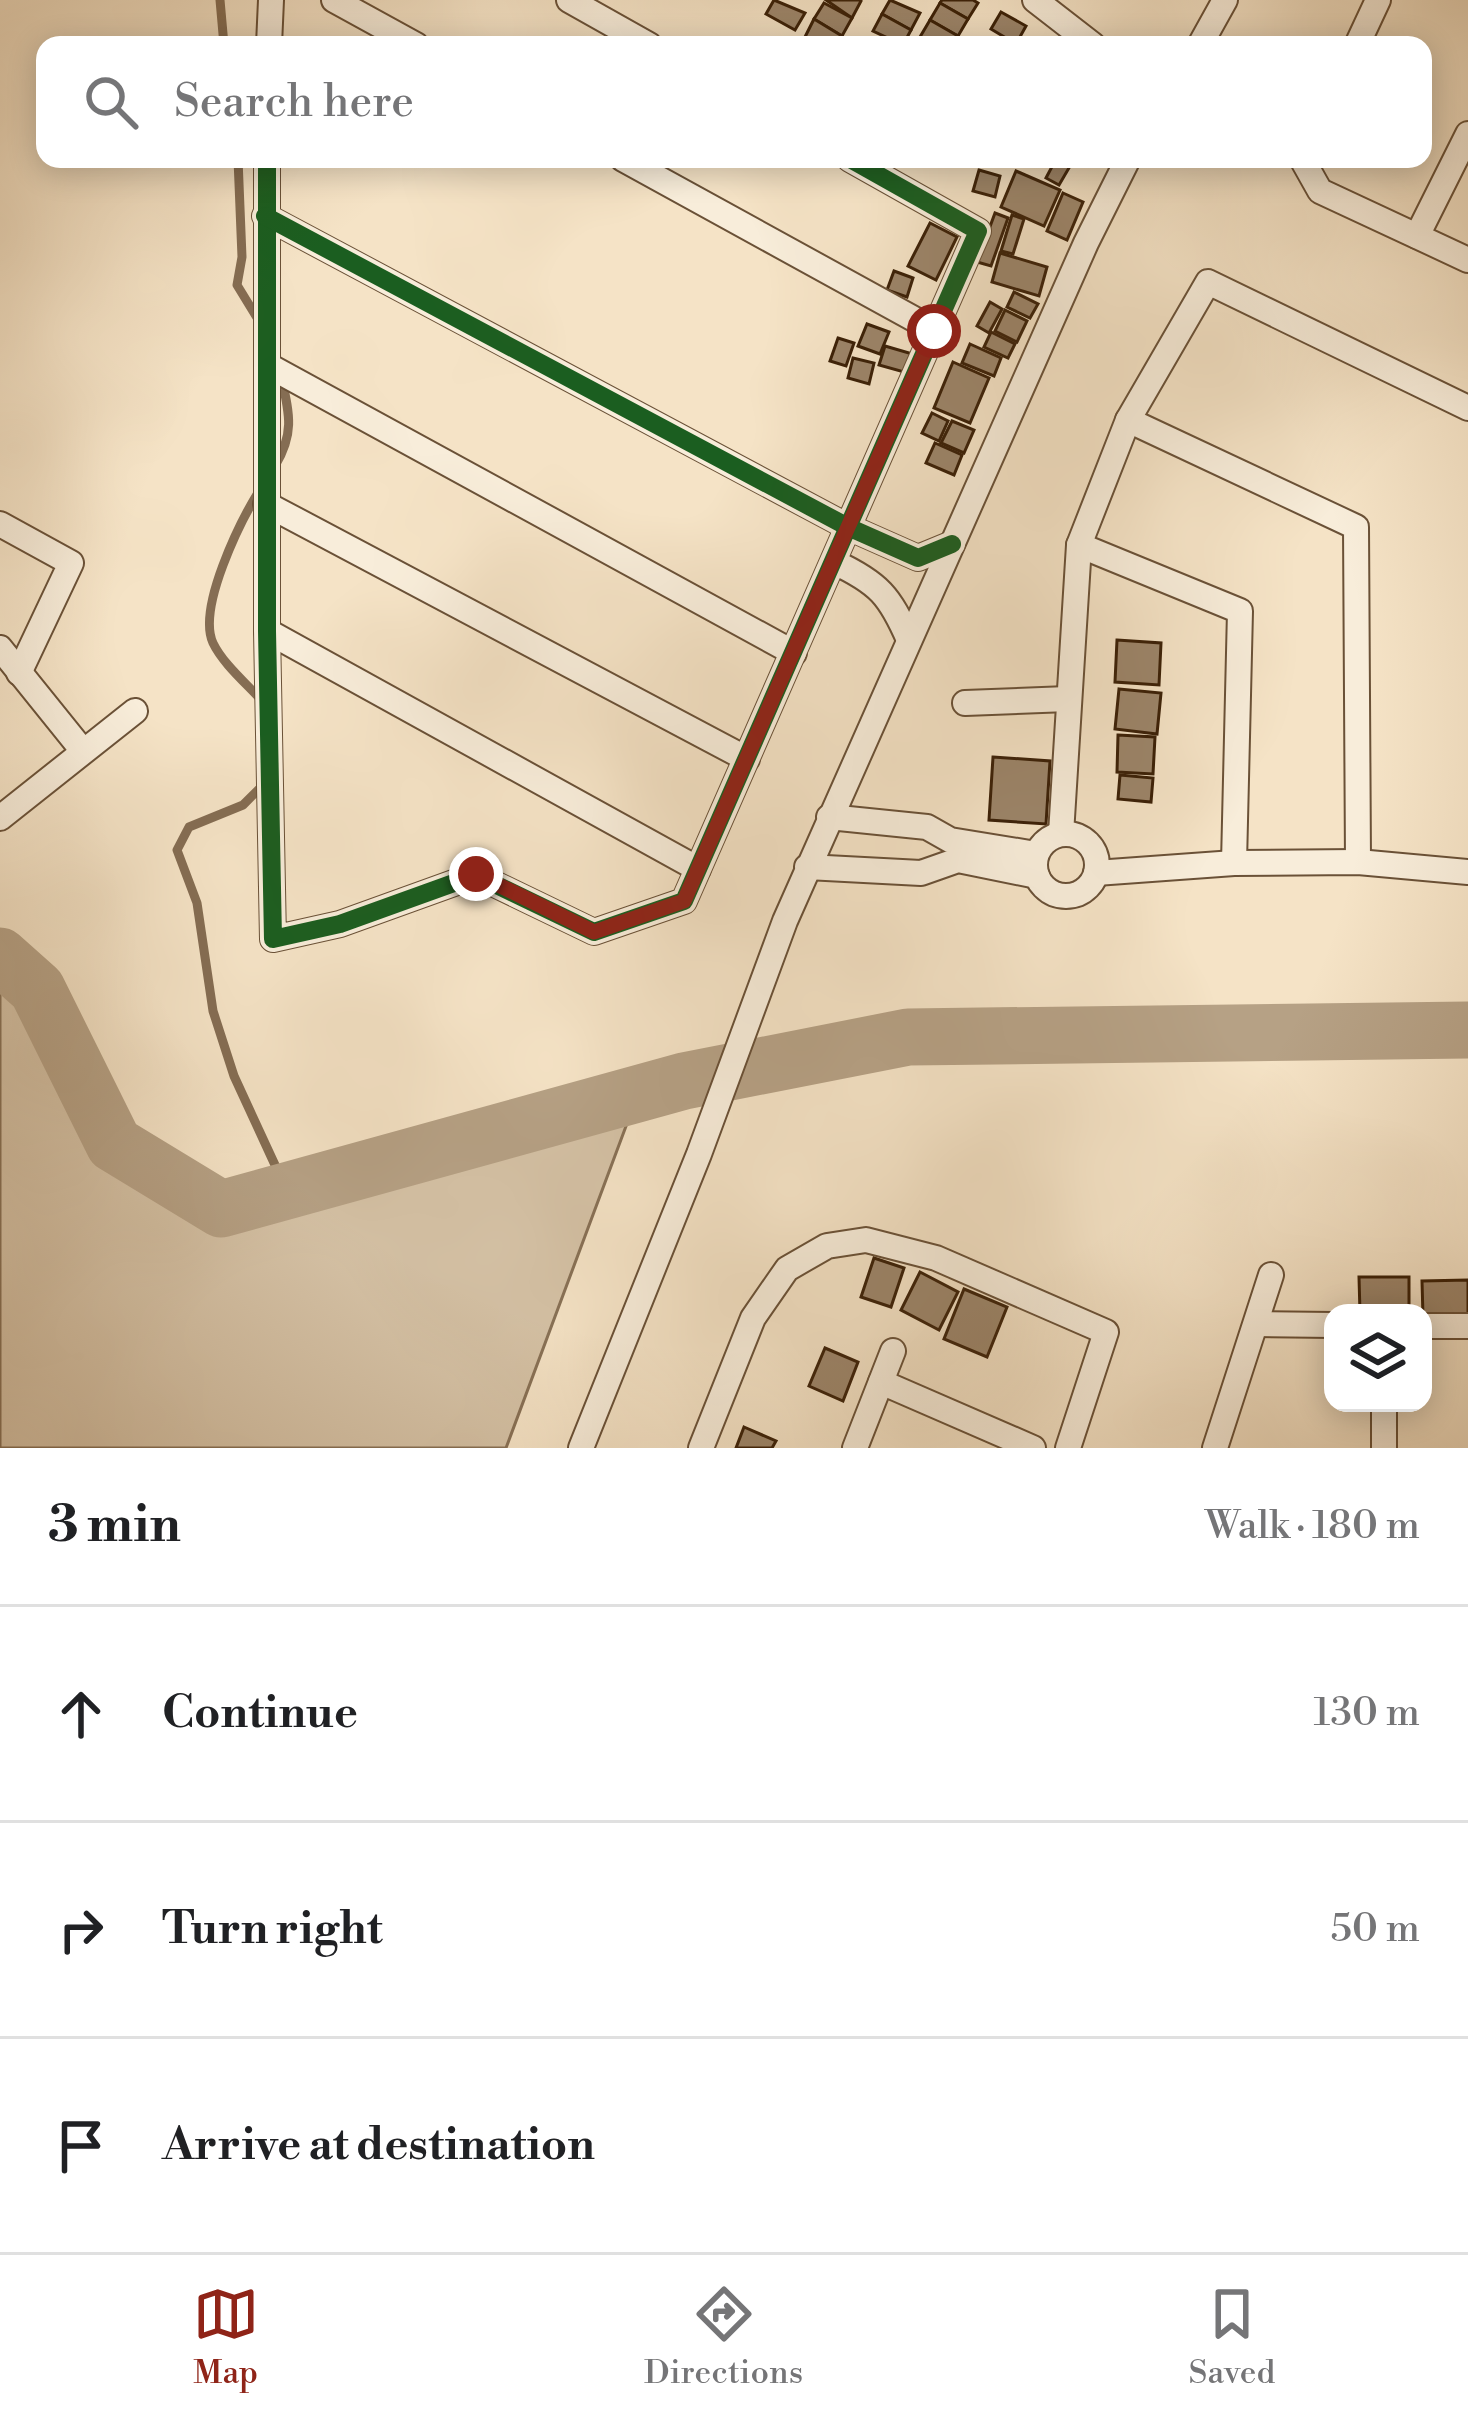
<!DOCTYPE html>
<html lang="en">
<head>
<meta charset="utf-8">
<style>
  :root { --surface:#fff; --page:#f6f6f6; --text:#202124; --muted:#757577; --line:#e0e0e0; --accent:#8f2418 }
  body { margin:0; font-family:"Libre Bodoni",serif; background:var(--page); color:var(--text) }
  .controls { position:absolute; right:36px; bottom:36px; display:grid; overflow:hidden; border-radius:24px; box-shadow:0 6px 30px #0003 }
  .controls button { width:108px; height:108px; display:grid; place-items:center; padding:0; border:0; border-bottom:3px solid var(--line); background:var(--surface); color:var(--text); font:60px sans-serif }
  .stop { position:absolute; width:36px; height:36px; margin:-27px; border:9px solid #8f2418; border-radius:50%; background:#fff }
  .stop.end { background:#8f2418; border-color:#fff; box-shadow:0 3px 12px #0008 }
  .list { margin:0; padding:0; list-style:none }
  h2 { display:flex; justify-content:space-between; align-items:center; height:156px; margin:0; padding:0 48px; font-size:51px }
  h2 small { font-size:39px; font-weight:400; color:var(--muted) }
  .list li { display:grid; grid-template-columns:78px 1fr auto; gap:36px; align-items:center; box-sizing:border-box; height:216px; padding:0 48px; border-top:3px solid var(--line) }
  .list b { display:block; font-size:45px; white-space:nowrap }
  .list em { font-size:39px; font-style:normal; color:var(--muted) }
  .icon { flex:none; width:66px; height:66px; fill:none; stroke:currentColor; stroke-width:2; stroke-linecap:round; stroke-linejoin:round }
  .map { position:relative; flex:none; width:1468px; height:1448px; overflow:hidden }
  .search { position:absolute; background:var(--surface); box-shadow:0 6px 30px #0003; left:36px; right:36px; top:36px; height:132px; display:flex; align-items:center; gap:30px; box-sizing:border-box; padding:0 42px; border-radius:24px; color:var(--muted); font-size:45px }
  .sheet { height:804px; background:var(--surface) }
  nav { display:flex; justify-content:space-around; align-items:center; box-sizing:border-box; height:168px; border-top:3px solid var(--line); background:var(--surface); font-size:33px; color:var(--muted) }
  nav a { display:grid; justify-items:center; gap:6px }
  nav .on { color:var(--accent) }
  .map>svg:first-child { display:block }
</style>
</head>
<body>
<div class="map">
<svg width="1468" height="1448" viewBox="0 0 1468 1448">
  <rect width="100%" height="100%" fill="#f5e3c6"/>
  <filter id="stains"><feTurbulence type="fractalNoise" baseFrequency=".00167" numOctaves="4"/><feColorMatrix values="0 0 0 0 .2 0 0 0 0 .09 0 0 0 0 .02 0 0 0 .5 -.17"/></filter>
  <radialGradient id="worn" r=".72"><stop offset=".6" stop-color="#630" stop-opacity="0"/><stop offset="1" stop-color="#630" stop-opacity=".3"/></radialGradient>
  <!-- green -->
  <path fill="#d5c2a6" stroke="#887156" stroke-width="3" d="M0 955 37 989 114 1144 221 1209 638 1094 506 1448H0Z"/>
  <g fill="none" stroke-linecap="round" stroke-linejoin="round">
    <!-- stream -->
    <g stroke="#856d53" stroke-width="9">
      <path d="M220 0 224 45"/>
      <path d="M238 159 242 257 237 285 259 321"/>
      <path d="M275 466C294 434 290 416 282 380"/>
      <path d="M259 491C240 522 197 608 213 643 223 664 248 685 263 702"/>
      <path d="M266 782 243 805 189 827 177 850 197 903 213 1011 234 1076 287 1191"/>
    </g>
    <!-- river -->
    <path stroke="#b6a185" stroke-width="57" d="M0 956 37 989 114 1144 221 1209 684 1081 908 1037 1468 1030"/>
  </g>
  <!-- building -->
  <g fill="#9c856a" stroke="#3b2007" stroke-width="3">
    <path d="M774 0 805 13 795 30 766 14Z"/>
    <path d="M826 0H860L861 1 852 18Z"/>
    <path d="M890 0 920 13 911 30 882 14Z"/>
    <path d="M942 0H973L978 3 968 19 940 3Z"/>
    <path d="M824 3 852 18 842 36 814 19Z"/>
    <path d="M940 3 968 19 958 36 930 20Z"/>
    <path d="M1001 12 1026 26 1016 44 991 29Z"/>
    <path d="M882 14 911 30 903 45 873 31Z"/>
    <path d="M814 19 842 36 837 45H819L805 37Z"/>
    <path d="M930 20 958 36 953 45H935L920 37Z"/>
    <path d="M1056 159 1073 161 1059 185 1046 178Z"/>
    <path d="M979 170 1000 176 995 197 973 191Z"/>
    <path d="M1016 171 1060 190 1044 226 1001 207Z"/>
    <path d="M1063 193 1083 202 1067 240 1047 231Z"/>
    <path d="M995 213 1008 218 991 266 977 262Z"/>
    <path d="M1012 215 1024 219 1013 254 1001 251Z"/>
    <path d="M930 223 957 237 936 280 908 266Z"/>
    <path d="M1000 253 1047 267 1039 296 992 282Z"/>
    <path d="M894 271 913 278 907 297 887 290Z"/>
    <path d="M1014 292 1038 304 1030 318 1007 307Z"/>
    <path d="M990 302 1002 309 989 333 977 326Z"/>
    <path d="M1005 310 1027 321 1017 342 995 331Z"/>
    <path d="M867 324 889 332 880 354 858 346Z"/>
    <path d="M991 332 1015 344 1008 358 984 347Z"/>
    <path d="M838 338 854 343 846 366 830 361Z"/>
    <path d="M970 344 1001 358 994 376 962 363Z"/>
    <path d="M885 346 916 355 911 374 879 365Z"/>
    <path d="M853 358 874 363 869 384 848 378Z"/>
    <path d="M953 362 989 378 970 423 934 408Z"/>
    <path d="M932 413 948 421 939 441 922 433Z"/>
    <path d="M952 421 974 430 964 453 941 443Z"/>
    <path d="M935 443 962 455 954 475 926 463Z"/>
    <path d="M1117 640 1161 643 1159 685 1115 682Z"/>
    <path d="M1119 689 1161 693 1157 734 1115 729Z"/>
    <path d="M1118 735 1155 737 1153 774 1117 772Z"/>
    <path d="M993 757 1050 761 1046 824 989 820Z"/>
    <path d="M1120 775 1153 778 1151 802 1118 799Z"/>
    <path d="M874 1258 904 1268 891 1307 861 1297Z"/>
    <path d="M920 1272 958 1292 939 1330 901 1310Z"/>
    <path d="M1359 1277H1409V1313H1360Z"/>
    <path d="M1468 1280V1316L1423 1317 1422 1281Z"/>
    <path d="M964 1289 1007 1307 987 1357 944 1339Z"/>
    <path d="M825 1348 858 1362 843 1401 809 1386Z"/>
    <path d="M744 1427 776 1441 772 1448H736Z"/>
  </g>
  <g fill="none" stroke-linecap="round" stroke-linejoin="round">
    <defs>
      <g id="minor">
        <path d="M334 0 416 45"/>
        <path d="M569 0 649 45"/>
        <path d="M1035 0 1093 45"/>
        <path d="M269 45 271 0"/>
        <path d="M1200 45 1225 0"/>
        <path d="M1357 45 1378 0"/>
        <path d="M267 159V631L273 939 340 924 476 875 594 932 684 901 848 527 918 558 952 544"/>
        <path d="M623 159 934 330"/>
        <path d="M1302 159 1320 191 1468 260"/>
        <path d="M265 216 848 527 978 231 850 159"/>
        <path d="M1417 236 1468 134"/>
        <path d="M269 366 794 653"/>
        <path d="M1128 420 1356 527 1358 862"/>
        <path d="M266 504 747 759"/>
        <path d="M0 524 71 563 19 673"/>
        <path d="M1079 545 1240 611 1234 863"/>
        <path d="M834 562C879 583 890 596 909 640"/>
        <path d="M267 631 698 869"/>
        <path d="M0 648 83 751"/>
        <path d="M965 703 1068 699"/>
        <path d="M829 817 927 827 950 840 1036 854"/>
        <path d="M0 818 135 711"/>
        <path d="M1061 834 1079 545 1128 420 1208 282 1468 408"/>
        <circle cx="1066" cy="865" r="31"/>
        <path d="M807 867 921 873 958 860 1037 876"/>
        <path d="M1096 873 1234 863 1358 862 1468 872"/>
        <path d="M1256 1324 1333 1325"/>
        <path d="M1423 1326H1468"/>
        <path d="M881 1382 1033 1448"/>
        <path d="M1384 1403V1448"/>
        <path d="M581 1448 699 1154 785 921 1086 243 1128 159"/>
        <path d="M701 1448 753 1318 787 1269 827 1246 866 1240 936 1258 1106 1332 1068 1448"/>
        <path d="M855 1448 893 1351"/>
        <path d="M1215 1448 1271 1275"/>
      </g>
    </defs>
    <!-- minor casing -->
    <use href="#minor" stroke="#6a5137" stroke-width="28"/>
    <!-- minor -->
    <use href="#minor" stroke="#f8edda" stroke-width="24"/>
    <defs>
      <g id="cycleway">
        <path d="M267 159V631L273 939 340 924 476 875 594 932 684 901 848 527 918 558 952 544"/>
        <path d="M265 216 848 527 978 231 850 159"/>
      </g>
    </defs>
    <!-- cycleway casing -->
    <use href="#cycleway" stroke="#f8edda" stroke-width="26"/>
    <!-- cycleway -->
    <use href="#cycleway" stroke="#1b5e20" stroke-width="18"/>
  </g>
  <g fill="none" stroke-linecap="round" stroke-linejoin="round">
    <!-- route -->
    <path stroke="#8f2418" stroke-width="15" d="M476 874 594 932 684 901 934 331"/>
  </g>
  <rect width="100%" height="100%" filter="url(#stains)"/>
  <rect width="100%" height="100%" fill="url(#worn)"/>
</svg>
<div class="controls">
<button><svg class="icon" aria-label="layers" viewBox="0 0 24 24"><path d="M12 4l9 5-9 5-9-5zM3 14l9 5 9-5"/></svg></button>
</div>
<div class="stop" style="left:934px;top:331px"></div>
<div class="stop end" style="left:476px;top:874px"></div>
<div class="search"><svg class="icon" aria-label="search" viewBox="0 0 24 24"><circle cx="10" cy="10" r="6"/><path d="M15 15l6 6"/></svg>Search here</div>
</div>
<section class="sheet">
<h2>3 min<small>Walk · 180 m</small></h2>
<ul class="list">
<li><svg class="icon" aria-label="ahead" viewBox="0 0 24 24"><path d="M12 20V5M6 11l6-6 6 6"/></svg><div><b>Continue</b></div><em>130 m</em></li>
<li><svg class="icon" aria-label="right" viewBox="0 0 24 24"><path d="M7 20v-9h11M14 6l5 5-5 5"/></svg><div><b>Turn right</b></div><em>50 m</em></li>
<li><svg class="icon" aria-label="arrive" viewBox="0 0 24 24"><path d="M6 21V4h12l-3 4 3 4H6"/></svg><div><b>Arrive at destination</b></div></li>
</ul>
</section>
<nav>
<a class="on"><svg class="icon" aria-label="map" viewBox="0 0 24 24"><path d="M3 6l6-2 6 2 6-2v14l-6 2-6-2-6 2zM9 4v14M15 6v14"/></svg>Map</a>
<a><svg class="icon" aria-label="directions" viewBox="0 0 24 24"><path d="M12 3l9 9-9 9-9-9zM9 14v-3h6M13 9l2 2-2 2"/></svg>Directions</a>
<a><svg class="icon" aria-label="saved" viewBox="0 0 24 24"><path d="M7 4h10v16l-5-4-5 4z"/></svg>Saved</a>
</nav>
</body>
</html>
